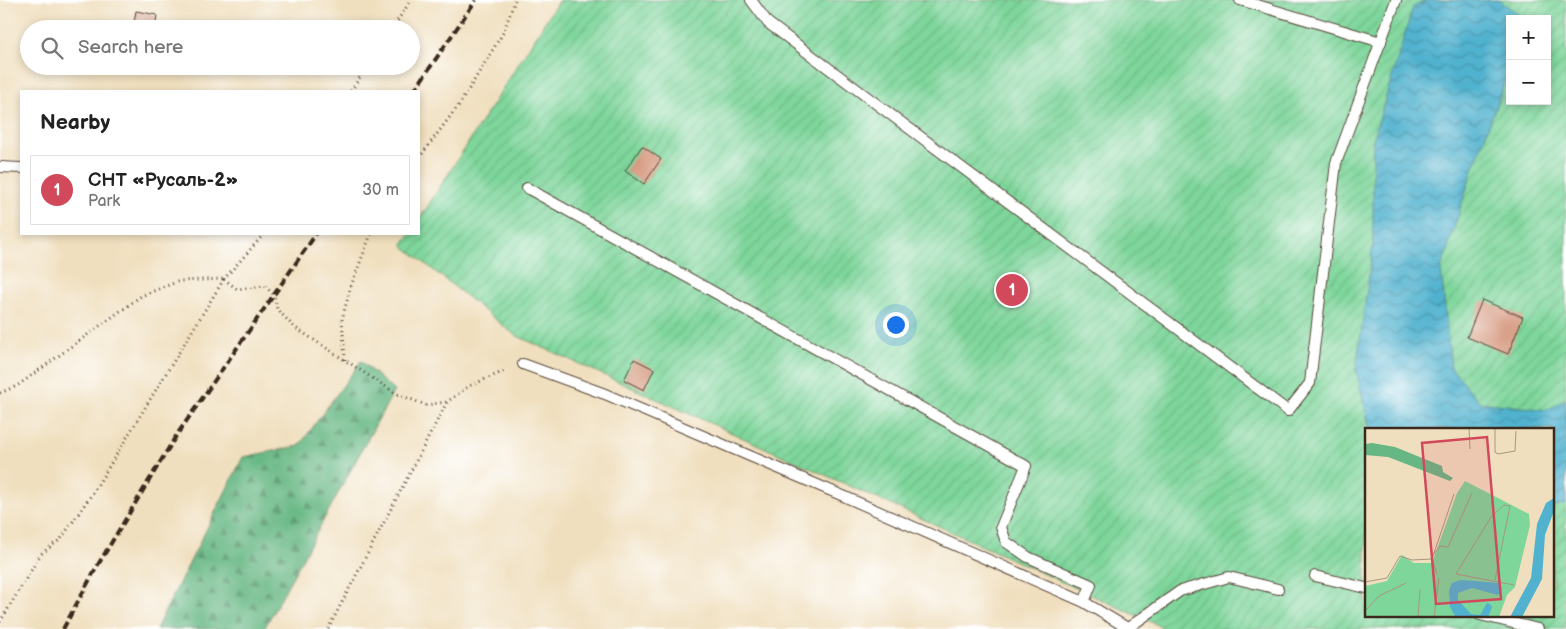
<!DOCTYPE html>
<html lang="en">
<head>
<meta charset="utf-8">
<style>
  :root { --surface:#fff; --page:#f2f2f2; --text:#222; --muted:#767676; --line:#e0e0e0; --accent:#d1495b }
  body { margin:0; font-family:"Balsamiq Sans",sans-serif; background:var(--page); color:var(--text) }
  .controls { position:absolute; right:15px; top:15px; display:grid; overflow:hidden; border-radius:0px; box-shadow:0 2px 8px #0003 }
  .controls button { width:45px; height:45px; display:grid; place-items:center; padding:0; border:0; border-bottom:1px solid var(--line); background:var(--surface); color:var(--text); font:25px sans-serif }
  .you { position:absolute; left:895px; top:324px; width:18px; height:18px; margin:-12px; border:4px solid #fff; border-radius:50%; background:#1a73e8; box-shadow:0 0 0 8px #1a73e833 }
  .badge { display:grid; place-items:center; width:32px; height:32px; border-radius:50%; background:var(--accent); color:#fff; font-size:16px; font-weight:700 }
  .pin { position:absolute; translate:-50% -50%; border:2px solid #fff; box-shadow:0 1px 5px #0006 }
  .list { margin:0; padding:0; list-style:none }
  h2 { display:flex; justify-content:space-between; align-items:center; height:65px; margin:0; padding:0 20px; font-size:21px }
  h2 small { font-size:16px; font-weight:400; color:var(--muted) }
  .list li { display:grid; grid-template-columns:32px 1fr auto; gap:15px; align-items:center; box-sizing:border-box; height:70px; margin:0 10px 10px; padding:0 10px; border:1px solid var(--line); border-radius:0px }
  .list b { display:block; font-size:19px; white-space:nowrap }
  .list p { margin:0; font-size:16px; white-space:nowrap; color:var(--muted) }
  .list em { font-size:16px; font-style:normal; color:var(--muted) }
  .icon { flex:none; width:28px; height:28px; fill:none; stroke:currentColor; stroke-width:2; stroke-linecap:round; stroke-linejoin:round }
  .map { position:relative; flex:none; width:1566px; height:629px; overflow:hidden }
  .search { position:absolute; background:var(--surface); box-shadow:0 2px 8px #0003; left:20px; top:20px; width:400px; height:55px; display:flex; align-items:center; gap:12px; box-sizing:border-box; padding:0 18px; border-radius:28px; color:var(--muted); font-size:19px }
  .panel { position:absolute; background:var(--surface); box-shadow:0 2px 8px #0003; left:20px; top:90px; width:400px; height:145px; border-radius:0px }
  .map>svg:first-child { display:block }
</style>
</head>
<body>
<div class="map">
<svg width="1566" height="629" viewBox="0 0 1566 629">
  <defs>
    <pattern id="forest-firs" width="22" height="20" patternUnits="userSpaceOnUse" patternTransform="scale(1.25)"><rect width="22" height="20" fill="#66b783"/><path d="M5 1l3.5 6h-7zM16 11l3.5 6h-7z" fill="#55956b"/></pattern>
    <pattern id="garden-furrows" width="10" height="10" patternUnits="userSpaceOnUse" patternTransform="scale(1.25)"><rect width="10" height="10" fill="#7ed69b"/><path d="M-1 1l2-2M0 10L10 0M9 11l2-2" fill="none" stroke="#6eb885"/></pattern>
    <pattern id="water-waves" width="16" height="10" patternUnits="userSpaceOnUse" patternTransform="scale(1.25)"><rect width="16" height="10" fill="#51b2cf"/><path d="M0 5q4-4 8 0t8 0" fill="none" stroke="#4491a7"/></pattern>
  </defs>
  <rect width="100%" height="100%" fill="#fff"/>
  <filter id="ink" filterUnits="userSpaceOnUse"><feTurbulence type="fractalNoise" baseFrequency=".02" numOctaves="2"/><feDisplacementMap in="SourceGraphic" scale="10" xChannelSelector="R" yChannelSelector="G"/><feConvolveMatrix kernelMatrix="1 2 1 2 8 2 1 2 1" color-interpolation-filters="sRGB"/></filter>
  <filter id="wash" filterUnits="userSpaceOnUse"><feTurbulence type="fractalNoise" baseFrequency=".0096" numOctaves="4" result="noise"/><feDisplacementMap in="SourceGraphic" scale="20" xChannelSelector="R" yChannelSelector="G"/><feGaussianBlur stdDeviation="1.12" result="paint"/><feColorMatrix in="noise" values="0 0 0 0 0 0 0 0 0 0 0 0 0 0 0 0 0 1.4 0 .05"/><feComposite in="paint" operator="in"/></filter>
  <g filter="url(#wash)">
    <rect width="100%" height="100%" fill="#f0dfbe"/>
    <!-- forest -->
    <path fill="url(#forest-firs)" stroke="#507050" d="M361 361 394 391 264 629H156L243 457 299 446Z"/>
    <!-- garden -->
    <path fill="url(#garden-furrows)" stroke="#5c805c" fill-rule="evenodd" d="M559 0H1566V629H1162V627L515 335 402 245 410 234H419V220ZM1510 19H1547V101H1510ZM1366 429H1552V615H1366Z"/>
    <!-- water -->
    <path fill="url(#water-waves)" stroke="#466e76" d="M1428 0H1499L1525 19H1510V68L1472 172 1441 269 1451 368 1480 402 1547 410 1566 399V504L1552 506V429H1370L1356 370 1373 245V140L1413 7Z"/>
    <g id="blocks">
      <!-- building -->
      <g fill="#d79b83">
        <path d="M136 11 157 15 155 29H133Z"/>
        <path d="M133 66H157L156 71Z"/>
        <path d="M642 146 661 159 644 184 625 171Z"/>
        <path d="M1482 300 1523 317 1508 354 1467 337Z"/>
        <path d="M634 359 654 369 644 390 624 380Z"/>
      </g>
    </g>
  </g>
  <g filter="url(#ink)">
    <use href="#blocks" fill-opacity="0" stroke="#564536" stroke-width="1"/>
    <g fill="none" stroke-linecap="round" stroke-linejoin="round">
      <defs>
        <g id="service">
          <path d="M751 0 768 23 1288 411 1310 383 1336 163 1396 0"/>
          <path d="M1240 0 1381 42"/>
          <path d="M0 167 21 168"/>
          <path d="M527 188 1026 466 1001 527 1006 542 1028 557 1091 585 1084 602"/>
          <path d="M523 364 605 394 841 495 1084 602 1129 629"/>
          <path d="M1315 576 1366 588"/>
          <path d="M1480 615 1538 629"/>
          <path d="M1128 628 1180 591 1229 577 1278 589"/>
        </g>
      </defs>
      <!-- service casing -->
      <use href="#service" stroke="#564536" stroke-width="12"/>
      <!-- path -->
      <g stroke="#564536" stroke-width="3" stroke-dasharray="1 4" stroke-linecap="butt">
        <path d="M392 29 411 0"/>
        <path d="M351 91 367 66"/>
        <path d="M419 158 461 102 503 33 515 0"/>
        <path d="M264 234 224 279 237 289 265 286 274 295 277 309 294 327 397 394 426 405 446 402"/>
        <path d="M345 360 342 319 351 286 371 234"/>
        <path d="M0 393 17 386 141 296 179 281 223 279"/>
        <path d="M0 622 41 554 61 539 94 491 224 279"/>
        <path d="M328 629 447 402 469 386 507 370"/>
      </g>
      <!-- service -->
      <use href="#service" stroke="#fff" stroke-width="10"/>
      <!-- rail -->
      <g stroke="#3b2a1e" stroke-width="4" stroke-dasharray="8 4" stroke-linecap="butt">
        <path d="M414 91 476 0"/>
        <path d="M63 629 96 568 176 436 316 234"/>
      </g>
    </g>
  </g>
  <!-- overview -->
  <g transform="translate(1365 428)">
    <rect width="189" height="189" fill="#f0dfbe"/>
    <path d="M7 15 30 19 77 38 78 44 88 50 85 53 23 29 0 27V16Z" fill="#66b783"/>
    <path d="M100 53 164 86 165 97 150 159 142 167 134 189H0V158L22 153 37 127 49 135H67L92 65Z" fill="#7ed69b"/>
    <path d="M189 70V83L180 107 177 151 157 189H145L166 150 172 96 181 75ZM96 152 134 155 137 161 133 167 107 160 93 165V172L106 186 115 187 122 175 125 176 127 179 123 189 90 188 85 179 84 162 87 155Z" fill="#51b2cf"/>
    <path fill="none" stroke="#a8977e" stroke-width="1" d="M104 0 105 21M130 0V24L133 26 150 23 151 3M69 126 75 118 83 119 107 65M67 131 72 146M130 152 145 78 139 77 126 89 91 146 149 157M0 154 22 150 35 128 47 132 67 131 89 66M0 183 14 168 41 155M53 189 55 162M69 189 74 150"/>
    <path fill="#d1495b" fill-opacity="0.15" stroke="#d1495b" stroke-width="2.5" d="M122 9 136 171 71 176 57 15Z"/>
    <rect width="189" height="189" fill="none" stroke="#3b2a1e" stroke-width="2.5"/>
  </g>
</svg>
<div class="controls">
<button>+</button>
<button>−</button>
</div>
<div class="you"></div>
<div class="pin badge" style="left:1012px;top:290px">1</div>
<div class="search"><svg class="icon" aria-label="search" viewBox="0 0 24 24"><circle cx="10" cy="10" r="6"/><path d="M15 15l6 6"/></svg>Search here</div>
<section class="panel">
<h2>Nearby<small></small></h2>
<ul class="list">
<li><span class="badge">1</span><div><b>СНТ «Русаль-2»</b><p>Park</p></div><em>30 m</em></li>
</ul>
</section>
</div>
</body>
</html>
